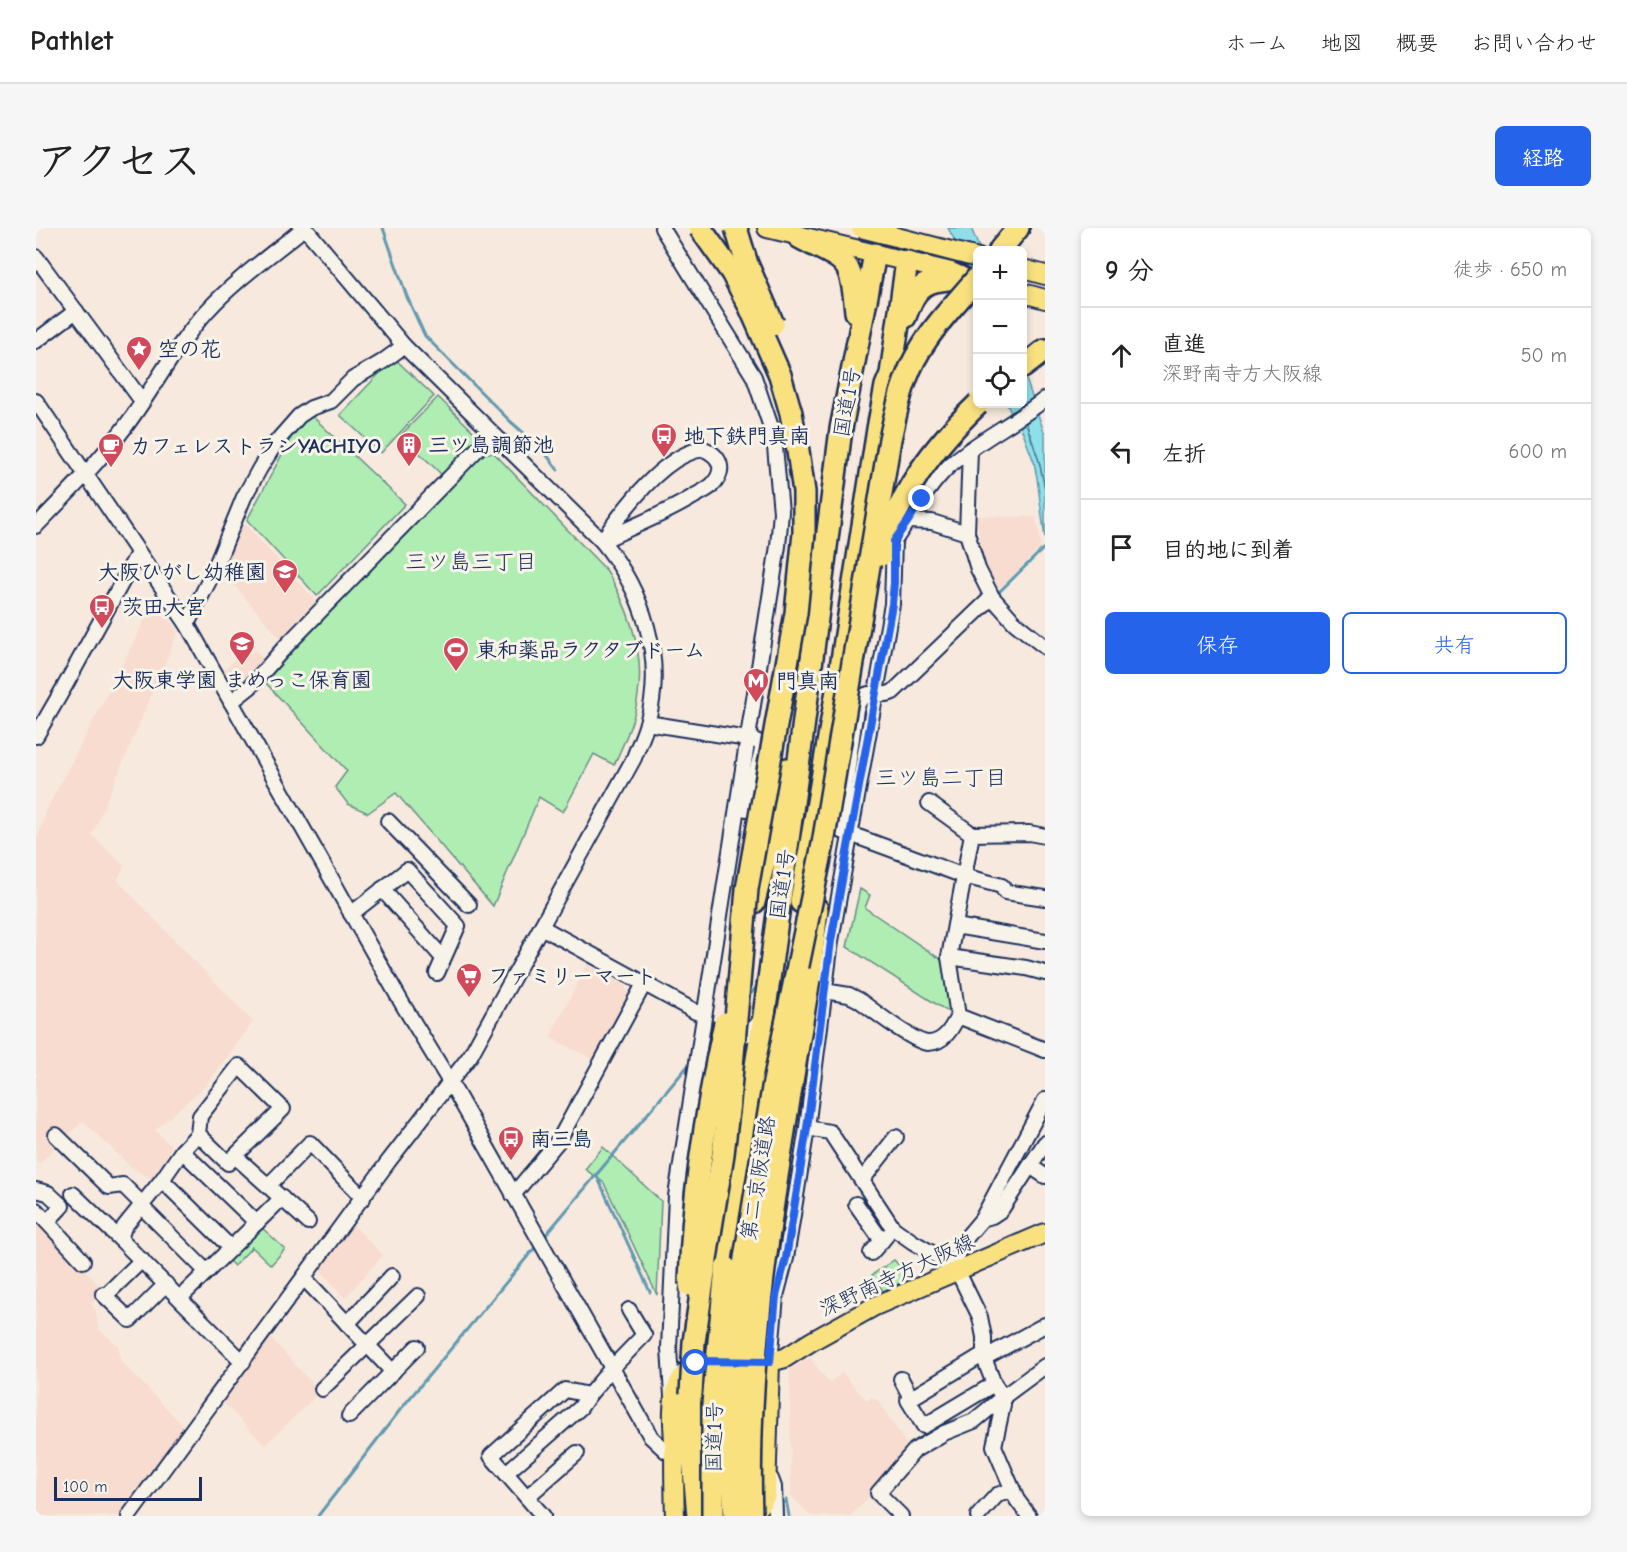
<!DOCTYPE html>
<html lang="ja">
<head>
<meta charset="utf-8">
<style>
  :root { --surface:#fff; --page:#f6f6f6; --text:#222; --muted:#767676; --line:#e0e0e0; --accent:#2563eb }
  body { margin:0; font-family:"Comic Neue","Klee One",sans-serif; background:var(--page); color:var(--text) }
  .controls { position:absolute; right:18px; top:18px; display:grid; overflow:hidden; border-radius:9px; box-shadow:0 3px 9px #0003 }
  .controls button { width:54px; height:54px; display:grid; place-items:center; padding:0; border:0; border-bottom:2px solid var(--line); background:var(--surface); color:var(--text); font:30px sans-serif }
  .scale { position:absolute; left:18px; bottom:15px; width:148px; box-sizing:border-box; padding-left:6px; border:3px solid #1b2f5e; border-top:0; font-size:16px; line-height:21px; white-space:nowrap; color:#1b2f5e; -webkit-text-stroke:4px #f7f3e8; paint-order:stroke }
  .stop { position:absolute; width:18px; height:18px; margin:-14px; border:4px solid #2563eb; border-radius:50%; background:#fff }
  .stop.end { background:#2563eb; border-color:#fff; box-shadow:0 2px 6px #0008 }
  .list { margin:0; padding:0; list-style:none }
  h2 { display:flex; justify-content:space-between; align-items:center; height:78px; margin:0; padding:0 24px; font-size:26px }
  h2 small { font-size:20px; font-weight:400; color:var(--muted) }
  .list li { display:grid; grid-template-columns:39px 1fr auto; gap:18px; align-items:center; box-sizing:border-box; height:96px; padding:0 24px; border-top:2px solid var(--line) }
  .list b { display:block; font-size:22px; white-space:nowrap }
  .list p { margin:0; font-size:20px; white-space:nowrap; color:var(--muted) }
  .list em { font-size:20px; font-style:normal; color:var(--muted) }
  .actions { display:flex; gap:12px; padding:18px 24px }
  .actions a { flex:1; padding:14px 0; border:2px solid var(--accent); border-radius:9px; text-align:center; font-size:21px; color:var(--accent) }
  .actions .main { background:var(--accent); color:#fff }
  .icon { flex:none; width:33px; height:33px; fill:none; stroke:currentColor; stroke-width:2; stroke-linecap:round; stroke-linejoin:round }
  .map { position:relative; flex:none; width:1009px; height:1288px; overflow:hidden; border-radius:9px }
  header { display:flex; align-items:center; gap:36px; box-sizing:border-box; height:84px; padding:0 30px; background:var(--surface); border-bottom:2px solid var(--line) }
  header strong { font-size:28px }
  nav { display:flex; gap:33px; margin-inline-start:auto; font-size:21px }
  .intro { display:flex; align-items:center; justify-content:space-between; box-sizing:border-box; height:144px; padding:0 36px }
  h1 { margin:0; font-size:42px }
  .button { padding:15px 27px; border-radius:9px; background:var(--accent); color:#fff; font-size:21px; font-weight:700 }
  main { display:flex; gap:36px; padding:0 36px }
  aside { flex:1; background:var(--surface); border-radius:9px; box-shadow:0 3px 9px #0003 }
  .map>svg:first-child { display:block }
</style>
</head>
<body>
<header>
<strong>Pathlet</strong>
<nav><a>ホーム</a><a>地図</a><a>概要</a><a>お問い合わせ</a></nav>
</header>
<div class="intro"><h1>アクセス</h1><a class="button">経路</a></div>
<main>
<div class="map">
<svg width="1009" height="1288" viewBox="0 0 1009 1288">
  <rect width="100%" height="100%" fill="#f7e9dd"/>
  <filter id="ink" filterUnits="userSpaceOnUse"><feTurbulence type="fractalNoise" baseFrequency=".0167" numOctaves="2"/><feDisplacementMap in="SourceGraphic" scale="12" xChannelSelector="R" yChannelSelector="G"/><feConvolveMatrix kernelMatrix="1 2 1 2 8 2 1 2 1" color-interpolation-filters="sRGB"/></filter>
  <g filter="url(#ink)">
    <!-- built -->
    <g fill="#f7dccf">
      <path d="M941 288 1000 289 1005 319 963 361 946 332Z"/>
      <path d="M206 293 280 373 244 410 187 344Z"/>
      <path d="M122 375 142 404 56 607 88 638 81 652 217 794 171 856 119 902 136 919 116 951 95 939 47 893 3 935 0 932V850L2 847 0 845V614L12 579 80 450 113 383Z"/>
      <path d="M219 422 229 433 205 455H193L185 445 202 428 207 433Z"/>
      <path d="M551 737 588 756 593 768 560 833 514 809Z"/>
      <path d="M0 989 65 1060 55 1076 59 1081 63 1102 82 1117 84 1132 149 1200 85 1288H0Z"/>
      <path d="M316 996 347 1027 309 1070 283 1040Z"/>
      <path d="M233 1108 284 1164 229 1217 186 1173Z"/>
      <path d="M774 1130 793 1155 806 1145 831 1173 836 1169 842 1173 874 1222 840 1262 814 1288H775L755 1268 754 1141Z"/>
    </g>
    <!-- green -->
    <g fill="#b0edb3" stroke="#668e88" stroke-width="1.5">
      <path d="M358 130 398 168 345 225 304 187Z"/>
      <path d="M402 169 439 205 438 213 406 247 365 207Z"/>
      <path d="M275 187 369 276 281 368 211 292 258 204Z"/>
      <path d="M448 225H458L571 343C593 381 609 423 602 467 599 492 588 515 578 537L558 526 527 584 503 569 457 678 360 565 332 585 312 576 299 559 311 543 228 453Z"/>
      <path d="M824 661 834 667 829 680 910 735 917 787 811 719Z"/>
      <path d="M567 919 625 973 621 1067 568 955 549 941Z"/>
      <path d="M224 998 249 1021 235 1037 216 1019 198 1038 192 1032Z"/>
      <path d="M858 1032 875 1050 847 1063 836 1047Z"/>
    </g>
    <!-- water -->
    <g fill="#8edfe8" stroke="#6099b1" stroke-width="1.5">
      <path d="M912 0H935L944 22H942L941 71 919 13Z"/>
      <path d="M987 142 1009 207V311L1001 250 998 234 979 184 975 185 971 176H987Z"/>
    </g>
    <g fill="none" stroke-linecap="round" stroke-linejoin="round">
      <!-- shore -->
      <path stroke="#497595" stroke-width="1.5" d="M990 195 1003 233 1009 261"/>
      <!-- stream -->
      <g stroke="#6099b1" stroke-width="3">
        <path d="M347 0 371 69 389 108 474 193 507 222 522 242"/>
        <path d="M962 365 1009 319"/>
        <path d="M712 769 723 756"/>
        <path d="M560 946 614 1064"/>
        <path d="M508 1009 656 833"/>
        <path d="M750 1272 753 1288"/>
        <path d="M282 1288 364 1182 502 1016"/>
      </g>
      <defs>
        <g id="minor">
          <path d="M626 0 718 149 738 208 745 284 742 318 640 968 633 1120 636 1168"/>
          <path d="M0 29 106 173"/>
          <path d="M0 113 40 83"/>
          <path d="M0 173 151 396 367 777 414 854 615 1209 630 1223 638 1225"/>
          <path d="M668 221C686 229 690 244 675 258 669 263 661 266 655 270 627 287 595 299 566 313 587 282 629 225 668 221Z"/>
          <path d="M934 222 931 305 942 341 956 369 979 395 1009 419"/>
          <path d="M872 293 896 294 931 305"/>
          <path d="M0 298C31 266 62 235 89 199 117 162 139 118 171 83 199 52 235 27 268 0"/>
          <path d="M858 313C876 288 890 260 913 238 942 212 979 195 1009 171"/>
          <path d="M151 396 176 347 208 269 224 240 241 213 263 188 275 180 295 173 317 151 346 134 368 118"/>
          <path d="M195 474 214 459 249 419 456 206"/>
          <path d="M611 495 718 512C722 514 724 514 726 518 727 523 712 571 710 581"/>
          <path d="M0 508 30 456 102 325"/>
          <path d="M893 575 936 606"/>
          <path d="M352 593 433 677"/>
          <path d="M803 602 820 481C829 455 841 472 857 464L956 369"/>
          <path d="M806 603 928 648 966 658 969 664 1009 670"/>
          <path d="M1009 608 993 605 936 606 913 729 922 788 1009 822"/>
          <path d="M346 661 407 730"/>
          <path d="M315 686 371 642 422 698 401 745"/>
          <path d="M919 698 1009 713"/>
          <path d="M505 699 660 784 668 787"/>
          <path d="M913 729 990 740 1009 745"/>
          <path d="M788 763 813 767 823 772C835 781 879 815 892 815 908 815 916 800 922 788"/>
          <path d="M692 814C709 808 716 805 726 790"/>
          <path d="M771 900 794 904 857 1000 877 1014 908 1032H919"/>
          <path d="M162 906 192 935 247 881 203 838 164 888 162 906 146 923 126 952 88 999 84 1011 207 1134"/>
          <path d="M20 907 73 959 87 957 106 976"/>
          <path d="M146 923 221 995"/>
          <path d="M199 928 272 994"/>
          <path d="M994 938 1009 948"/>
          <path d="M827 951 860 909"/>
          <path d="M126 952 195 1020"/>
          <path d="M233 957 274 915 327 970"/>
          <path d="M0 962 12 965 26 978 11 994"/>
          <path d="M37 966 84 1011"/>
          <path d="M477 967 523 912 608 756"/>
          <path d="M820 976 846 1013"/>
          <path d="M105 978 171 1044"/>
          <path d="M0 982 47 1033"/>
          <path d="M946 991 956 988 965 982 1009 915"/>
          <path d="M835 1025 850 1008"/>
          <path d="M268 1050 357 1144"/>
          <path d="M74 1063 106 1032"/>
          <path d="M67 1066 94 1092 130 1056"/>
          <path d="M144 1070 246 970"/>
          <path d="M311 1096 356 1048"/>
          <path d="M948 1126 872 1172 888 1198 958 1156"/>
          <path d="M948 1130 1009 1097"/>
          <path d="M734 1134 740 1068 750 1030 771 900 795 713 856 376 858 313 856 307"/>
          <path d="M865 1151 875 1170"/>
          <path d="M286 1161 382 1068"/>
          <path d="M313 1188 381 1119"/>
          <path d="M470 1245 544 1180 553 1167"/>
          <path d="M735 1251 738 1259 739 1288"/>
          <path d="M491 1269 541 1225"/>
          <path d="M93 1288 352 934 434 828 598 530C602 518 608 507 611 495 630 431 607 363 566 313L368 118 269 0"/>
          <path d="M507 1288 455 1228 529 1162 553 1167 575 1141 608 1107 593 1082"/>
          <path d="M865 1288 842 1265 879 1222 908 1205 938 1193 967 1169 1009 1138"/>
          <path d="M942 1288 961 1267 977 1262"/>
          <path d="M993 1288 981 1272 958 1218 967 1177V1169L958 1156 948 1130V1109L944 1089 921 1042 919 1032 924 1017 946 991 1009 872"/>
        </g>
        <g id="major">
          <path d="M731 0 915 44 928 50"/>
          <path d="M884 15 942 30"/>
          <path d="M987 41 1009 47"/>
          <path d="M987 65 1009 71"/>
          <path d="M706 1286C718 1285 725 1278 730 1267L734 1134"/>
          <path d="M639 1288C638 1263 638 1239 638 1214 637 1196 635 1176 641 1159 646 1147 653 1137 666 1133L734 1134 749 1130 776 1113 839 1078 1009 1005"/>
        </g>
        <g id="highway">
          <path d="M763 9C810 35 815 26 820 84"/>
          <path d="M964 22 982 0"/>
          <path d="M869 89C875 73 880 57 899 53 908 51 915 51 923 49"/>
          <path d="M987 139 1009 122"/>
          <path d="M718 674 751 541"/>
          <path d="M765 674 804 445 842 201 850 158 855 146 871 33"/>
          <path d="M773 751 781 681"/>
          <path d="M690 1040 703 943 728 788 764 524 805 201 839 26"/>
          <path d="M655 1166 656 1218 662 1288"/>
        </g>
      </defs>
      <!-- minor casing -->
      <use href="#minor" stroke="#1b2f5e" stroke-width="18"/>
      <!-- major casing -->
      <use href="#major" stroke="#1b2f5e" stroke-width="22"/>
      <!-- highway casing -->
      <use href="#highway" stroke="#1b2f5e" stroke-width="26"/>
      <!-- minor -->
      <use href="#minor" stroke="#f7f3e8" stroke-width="14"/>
      <!-- major -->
      <use href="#major" stroke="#fae180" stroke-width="18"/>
      <!-- highway -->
      <use href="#highway" stroke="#fae180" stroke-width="21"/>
      <defs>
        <path id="major-bridge" d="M825 0 884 15"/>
        <g id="highway-bridge">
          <path d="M700 0 711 36 737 96"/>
          <path d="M845 327C864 264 895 221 942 176"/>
          <path d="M654 1057C656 968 670 882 689 795"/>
          <path d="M655 1166 658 1114 672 1018 687 926 693 874 711 661 760 385 768 305V264L762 223 755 185 744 147 714 79 696 45 664 0"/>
          <path d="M677 1288V1176L690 1040"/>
          <path d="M699 1288 697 1254V1179L701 1104 709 1030 738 854 787 616 854 211C861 180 867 149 884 122 899 96 922 73 942 49"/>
          <path d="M715 1288C709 1107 744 929 773 751"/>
        </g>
      </defs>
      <!-- major-bridge casing -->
      <use href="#major-bridge" stroke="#1b2f5e" stroke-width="22" stroke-linecap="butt"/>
      <!-- highway-bridge casing -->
      <use href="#highway-bridge" stroke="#1b2f5e" stroke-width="26" stroke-linecap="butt"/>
      <!-- major-bridge -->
      <use href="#major-bridge" stroke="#fae180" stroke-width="18"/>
      <!-- highway-bridge -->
      <use href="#highway-bridge" stroke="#fae180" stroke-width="21"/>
    </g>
  </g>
  <g fill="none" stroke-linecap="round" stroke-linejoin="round" filter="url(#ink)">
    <!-- route -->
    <path stroke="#2563eb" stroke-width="8" d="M660 1135 666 1133 734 1134 740 1068 750 1030 771 900 795 713 856 376 858 355V313L872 293 886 271"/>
  </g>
  <!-- icons -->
  <defs>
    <symbol id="sight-pin" viewBox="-11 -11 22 30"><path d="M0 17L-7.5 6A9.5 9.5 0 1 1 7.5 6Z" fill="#d1495b" stroke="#f7f3e8"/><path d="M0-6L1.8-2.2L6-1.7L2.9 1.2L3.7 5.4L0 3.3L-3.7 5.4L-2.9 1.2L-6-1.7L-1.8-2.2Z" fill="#fff"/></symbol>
    <symbol id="bus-pin" viewBox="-11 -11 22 30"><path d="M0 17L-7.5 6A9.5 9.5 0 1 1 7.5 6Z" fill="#d1495b" stroke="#f7f3e8"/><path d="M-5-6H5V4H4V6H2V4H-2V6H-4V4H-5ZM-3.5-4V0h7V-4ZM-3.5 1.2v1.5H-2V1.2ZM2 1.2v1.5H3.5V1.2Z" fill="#fff"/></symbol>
    <symbol id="building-pin" viewBox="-11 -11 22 30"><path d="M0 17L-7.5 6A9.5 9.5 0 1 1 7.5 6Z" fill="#d1495b" stroke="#f7f3e8"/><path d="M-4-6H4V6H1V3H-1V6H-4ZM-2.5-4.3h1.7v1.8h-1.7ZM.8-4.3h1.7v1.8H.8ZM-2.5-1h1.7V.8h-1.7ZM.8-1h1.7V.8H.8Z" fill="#fff"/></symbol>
    <symbol id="cafe-pin" viewBox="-11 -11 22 30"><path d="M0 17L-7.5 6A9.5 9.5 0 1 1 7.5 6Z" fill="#d1495b" stroke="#f7f3e8"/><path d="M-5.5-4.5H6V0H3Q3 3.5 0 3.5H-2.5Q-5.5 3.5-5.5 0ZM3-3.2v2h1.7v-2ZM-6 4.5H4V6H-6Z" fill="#fff"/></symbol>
    <symbol id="school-pin" viewBox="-11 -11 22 30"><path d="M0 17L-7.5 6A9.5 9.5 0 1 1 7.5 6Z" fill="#d1495b" stroke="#f7f3e8"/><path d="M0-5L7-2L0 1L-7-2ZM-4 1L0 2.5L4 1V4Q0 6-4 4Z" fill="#fff"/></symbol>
    <symbol id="stadium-pin" viewBox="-11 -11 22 30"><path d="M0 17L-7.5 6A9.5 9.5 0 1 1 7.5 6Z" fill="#d1495b" stroke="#f7f3e8"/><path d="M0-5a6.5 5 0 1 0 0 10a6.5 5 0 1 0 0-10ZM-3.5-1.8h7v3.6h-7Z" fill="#fff"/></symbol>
    <symbol id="metro-pin" viewBox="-11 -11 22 30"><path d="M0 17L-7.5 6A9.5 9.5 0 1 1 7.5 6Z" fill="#d1495b" stroke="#f7f3e8"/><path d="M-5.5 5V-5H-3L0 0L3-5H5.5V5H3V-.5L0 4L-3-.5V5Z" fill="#fff"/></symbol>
    <symbol id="supermarket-pin" viewBox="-11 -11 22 30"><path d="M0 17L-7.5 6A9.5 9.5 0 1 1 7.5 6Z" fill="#d1495b" stroke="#f7f3e8"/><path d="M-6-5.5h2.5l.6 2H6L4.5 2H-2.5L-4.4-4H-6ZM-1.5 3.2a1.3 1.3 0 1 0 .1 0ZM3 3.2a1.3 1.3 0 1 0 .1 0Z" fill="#fff"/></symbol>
  </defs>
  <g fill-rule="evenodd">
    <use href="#sight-pin" x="88" y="106" width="30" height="40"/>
    <use href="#bus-pin" x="613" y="193" width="30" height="40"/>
    <use href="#building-pin" x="358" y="202" width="30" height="40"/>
    <use href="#cafe-pin" x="60" y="203" width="30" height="40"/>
    <use href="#school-pin" x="234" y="329" width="30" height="40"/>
    <use href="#bus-pin" x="51" y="364" width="30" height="40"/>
    <use href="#school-pin" x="191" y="401" width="30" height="40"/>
    <use href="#stadium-pin" x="405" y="407" width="30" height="40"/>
    <use href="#metro-pin" x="705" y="438" width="30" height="40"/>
    <use href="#supermarket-pin" x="418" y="733" width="30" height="40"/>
    <use href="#bus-pin" x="460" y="896" width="30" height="40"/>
  </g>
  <g text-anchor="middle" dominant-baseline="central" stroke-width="6" stroke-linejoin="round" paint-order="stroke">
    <!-- poi labels -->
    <g font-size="21" font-weight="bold" fill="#1b2f5e" stroke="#f7f3e8" text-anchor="start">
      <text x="122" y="121">空の花</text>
      <text x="648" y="208">地下鉄門真南</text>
      <text x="392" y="217">三ツ島調節池</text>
      <text x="94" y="218">カフェレストランYACHIYO</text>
      <text x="230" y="344" text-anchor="end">大阪ひがし幼稚園</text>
      <text x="86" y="379">茨田大宮</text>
      <text x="440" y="422">東和薬品ラクタブドーム</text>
      <text x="206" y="452" text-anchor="middle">大阪東学園 まめっこ保育園</text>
      <text x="740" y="453">門真南</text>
      <text x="452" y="748">ファミリーマート</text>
      <text x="494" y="911">南三島</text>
    </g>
    <!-- street labels -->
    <g font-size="21" fill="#1b2f5e" stroke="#f7f3e8">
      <text transform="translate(811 174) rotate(-80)">国道1号</text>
      <text transform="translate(746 656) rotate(-82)">国道1号</text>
      <text transform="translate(722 950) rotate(-81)">第二京阪道路</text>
      <text transform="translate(861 1047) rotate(-25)">深野南寺方大阪線</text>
      <text transform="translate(678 1209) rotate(-89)">国道1号</text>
    </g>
    <!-- neighbourhood labels -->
    <g font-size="22" fill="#1b2f5e" stroke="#f7f3e8">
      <text x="435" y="334">三ツ島三丁目</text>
      <text x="905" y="550">三ツ島二丁目</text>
    </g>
  </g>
</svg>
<div class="controls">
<button>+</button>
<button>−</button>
<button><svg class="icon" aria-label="locate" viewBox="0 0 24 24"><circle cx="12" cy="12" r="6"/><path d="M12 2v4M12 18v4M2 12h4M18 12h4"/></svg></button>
</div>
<div class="scale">100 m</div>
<div class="stop" style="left:660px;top:1135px"></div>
<div class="stop end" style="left:886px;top:271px"></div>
</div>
<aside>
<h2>9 分<small>徒歩 · 650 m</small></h2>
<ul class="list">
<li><svg class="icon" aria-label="ahead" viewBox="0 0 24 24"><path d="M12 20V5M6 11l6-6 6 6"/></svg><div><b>直進</b><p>深野南寺方大阪線</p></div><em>50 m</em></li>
<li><svg class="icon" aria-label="left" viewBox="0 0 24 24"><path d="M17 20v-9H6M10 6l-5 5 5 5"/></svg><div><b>左折</b></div><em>600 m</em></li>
<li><svg class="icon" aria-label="arrive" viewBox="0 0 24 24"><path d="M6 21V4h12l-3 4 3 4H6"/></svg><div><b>目的地に到着</b></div></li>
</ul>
<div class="actions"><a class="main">保存</a><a>共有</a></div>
</aside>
</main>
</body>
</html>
